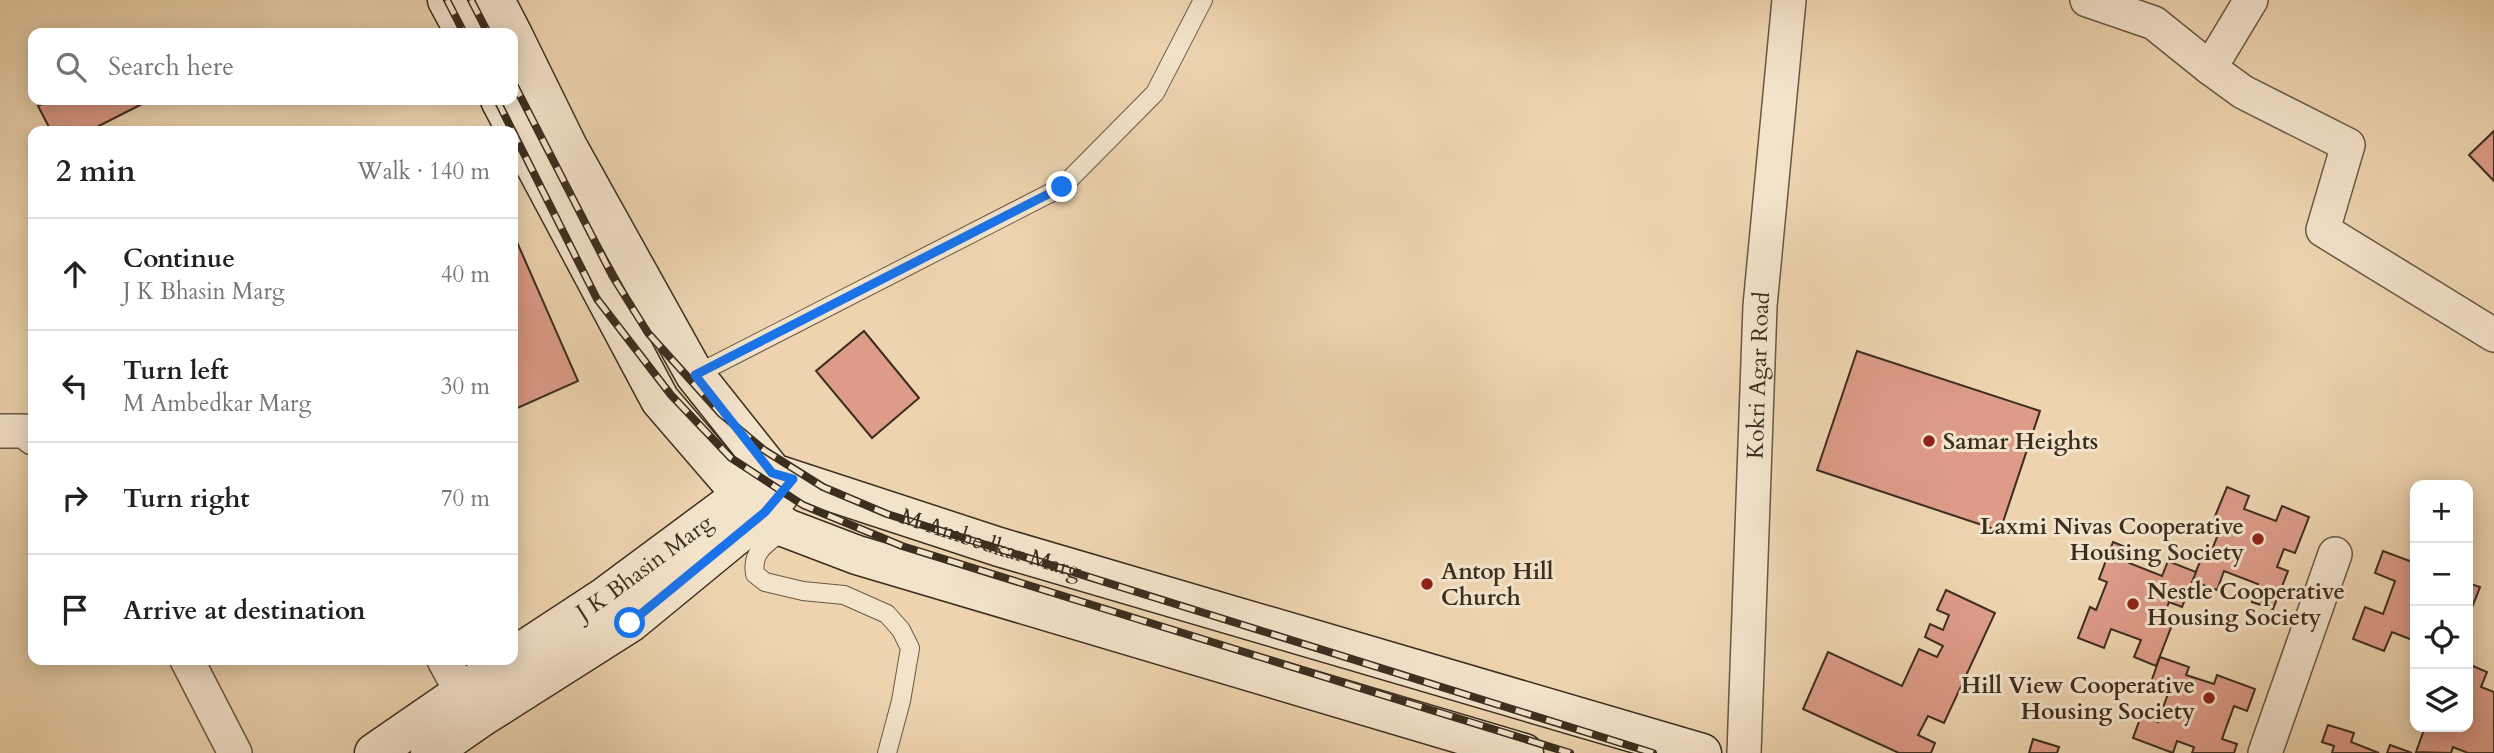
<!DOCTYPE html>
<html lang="en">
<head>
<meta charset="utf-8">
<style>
  :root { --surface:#fff; --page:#f6f6f6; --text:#202124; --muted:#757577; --line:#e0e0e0 }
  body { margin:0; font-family:Cardo,serif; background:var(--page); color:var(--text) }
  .controls { position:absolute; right:21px; bottom:21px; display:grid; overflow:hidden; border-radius:14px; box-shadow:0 4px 18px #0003 }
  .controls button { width:63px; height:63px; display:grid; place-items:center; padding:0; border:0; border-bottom:2px solid var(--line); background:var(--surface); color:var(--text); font:35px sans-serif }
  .stop { position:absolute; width:21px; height:21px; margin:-16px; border:5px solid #1a73e8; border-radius:50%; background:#fff }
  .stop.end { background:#1a73e8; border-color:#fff; box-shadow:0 2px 7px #0008 }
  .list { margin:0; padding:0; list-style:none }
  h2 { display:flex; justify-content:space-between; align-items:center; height:91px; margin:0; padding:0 28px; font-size:30px }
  h2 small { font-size:23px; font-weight:400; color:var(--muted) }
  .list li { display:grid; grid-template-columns:46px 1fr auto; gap:21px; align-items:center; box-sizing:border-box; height:112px; padding:0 28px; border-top:2px solid var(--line) }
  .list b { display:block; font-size:26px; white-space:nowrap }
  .list p { margin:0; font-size:23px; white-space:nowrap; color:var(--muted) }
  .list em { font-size:23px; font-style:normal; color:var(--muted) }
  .icon { flex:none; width:38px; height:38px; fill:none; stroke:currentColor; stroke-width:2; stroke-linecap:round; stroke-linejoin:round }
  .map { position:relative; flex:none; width:2494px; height:753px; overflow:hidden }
  .search { position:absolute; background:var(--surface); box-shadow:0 4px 18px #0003; left:28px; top:28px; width:490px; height:77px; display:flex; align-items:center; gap:18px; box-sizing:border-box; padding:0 24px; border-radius:14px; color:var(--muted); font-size:26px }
  .panel { position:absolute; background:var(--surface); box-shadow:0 4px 18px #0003; left:28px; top:126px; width:490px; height:539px; border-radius:14px }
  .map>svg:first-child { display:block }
</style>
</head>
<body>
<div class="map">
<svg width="2494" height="753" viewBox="0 0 2494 753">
  <rect width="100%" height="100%" fill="#edd4af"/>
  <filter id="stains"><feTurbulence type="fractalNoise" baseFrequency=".00286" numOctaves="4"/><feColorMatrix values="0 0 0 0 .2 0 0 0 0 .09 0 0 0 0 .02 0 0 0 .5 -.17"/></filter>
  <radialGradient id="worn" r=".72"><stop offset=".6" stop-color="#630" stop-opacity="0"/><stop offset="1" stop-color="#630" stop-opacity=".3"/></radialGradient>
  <!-- building -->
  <g fill="#dd9b88" stroke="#3c2e1f" stroke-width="2">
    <path d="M50 100H150L89 131H51L38 106Z"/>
    <path d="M2494 131V181L2469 155Z"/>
    <path d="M513 233 578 381 513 410Z"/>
    <path d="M864 331 919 398 872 438 816 371Z"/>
    <path d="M1857 351 2040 411 2000 531 1817 470Z"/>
    <path d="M2227 487 2249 496 2244 509 2276 521 2282 506 2309 517 2295 553 2284 549 2277 567 2288 571 2273 609 2252 602 2258 584 2224 571 2217 590 2192 581 2204 552 2210 555 2220 529 2211 526Z"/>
    <path d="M2113 542 2133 550 2129 563 2162 576 2168 561 2196 572 2182 607 2169 602 2162 621 2172 625 2156 666 2134 657 2141 640 2111 629 2104 648 2078 638 2090 607 2096 610 2107 582 2099 579Z"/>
    <path d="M2383 551 2415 563V641L2392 632 2384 651 2353 639 2365 607 2383 614 2395 581 2375 573Z"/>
    <path d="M2468 583 2480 587 2471 610 2468 609Z"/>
    <path d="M1946 590 1995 613 1944 723 1928 716 1918 735 1935 743 1931 753H1899L1803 709 1828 652 1902 686 1919 649 1937 657 1943 646 1925 637 1930 624 1943 630 1949 615 1937 610Z"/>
    <path d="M2160 657 2189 667 2186 675 2214 684 2217 675 2255 689 2247 711 2234 706 2222 739 2237 744 2234 753H2192L2194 747 2177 741 2173 753 2133 738 2141 716 2158 722 2170 688 2151 682Z"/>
    <path d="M2468 664 2487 672 2481 687 2494 692V753H2468L2453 747 2451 753 2416 752 2425 727H2468Z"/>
    <path d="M2328 725 2354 733 2351 742 2379 753H2332L2334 746 2322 742Z"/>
    <path d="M2033 739 2059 747 2057 753H2029Z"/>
    <path d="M2390 745 2412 753H2387Z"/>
  </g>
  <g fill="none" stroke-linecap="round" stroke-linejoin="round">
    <defs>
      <g id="lane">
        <path d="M695 375 1062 187 1155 93 1203 0"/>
        <path d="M786 528C769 543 751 549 755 574L765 582 803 591 844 595 887 614 901 630 910 648 901 701 887 753"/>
      </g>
      <g id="street">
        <path d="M2087 0 2154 23 2210 68 2251 0"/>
        <path d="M2210 68 2243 92 2348 145 2323 230 2494 335"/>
        <path d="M0 431H24L33 438"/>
        <path d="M187 660 235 753"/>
        <path d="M444 660 461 691 478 712"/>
        <path id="s1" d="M1744 753 1760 306 1789 0"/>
        <path d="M2265 753 2335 554"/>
      </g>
      <g id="secondary">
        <path d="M447 0 465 33"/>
        <path d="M495 0 512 33"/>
        <path id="s2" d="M513 35 568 147 695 375 773 473 999 547 1702 753"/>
        <path d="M500 100 660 400 742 495 786 528 857 555 1524 753"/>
        <path id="s3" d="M513 657 603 598 762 480"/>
        <path d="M374 753 509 660"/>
        <path d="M430 753 482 717 630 623 765 512 780 494"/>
      </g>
    </defs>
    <!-- lane casing -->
    <use href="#lane" stroke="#685843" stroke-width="20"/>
    <!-- street casing -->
    <use href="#street" stroke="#685843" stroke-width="36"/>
    <!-- secondary casing -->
    <use href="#secondary" stroke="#3c2e1f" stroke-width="41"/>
    <!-- lane -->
    <use href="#lane" stroke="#f3e3cb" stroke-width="18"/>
    <!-- street -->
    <use href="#street" stroke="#f3e3cb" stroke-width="33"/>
    <!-- secondary -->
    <use href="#secondary" stroke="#f3e3cb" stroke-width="38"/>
    <defs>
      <g id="rail">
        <path d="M447 0 464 33"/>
        <path d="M471 0 488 33"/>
        <path d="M513 82 613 277 648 333 721 414 764 450 823 487 887 514 1653 753"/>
        <path d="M497 100 597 299 671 395 731 458 803 505 902 546 1570 753"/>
      </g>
    </defs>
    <!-- rail casing -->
    <use href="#rail" stroke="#3c2e1f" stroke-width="8"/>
    <!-- rail -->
    <use href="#rail" stroke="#f3e3cb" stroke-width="5" stroke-dasharray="16" stroke-linecap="butt"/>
  </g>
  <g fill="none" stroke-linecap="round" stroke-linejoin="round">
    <!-- route -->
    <path stroke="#1a73e8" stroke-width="9" d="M630 623 765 512 793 479 772 473 695 375 1062 187"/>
  </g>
  <!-- markers -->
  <g fill="#8f2418" stroke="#f3e3cb" stroke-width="2.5">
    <circle cx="1929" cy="441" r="7"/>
    <circle cx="2258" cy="539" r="7"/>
    <circle cx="1427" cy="584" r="7"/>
    <circle cx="2133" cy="604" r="7"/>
    <circle cx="2209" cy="698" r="7"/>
  </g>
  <g text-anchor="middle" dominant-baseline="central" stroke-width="6" stroke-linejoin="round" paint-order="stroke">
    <!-- street labels -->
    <g font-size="23" fill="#3c2e1f" stroke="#f3e3cb">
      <text stroke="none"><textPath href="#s1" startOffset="378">Kokri Agar Road</textPath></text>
      <text stroke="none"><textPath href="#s2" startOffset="740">M Ambedkar Marg</textPath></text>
      <text stroke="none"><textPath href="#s3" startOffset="159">J K Bhasin Marg</textPath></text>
    </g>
    <!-- poi labels -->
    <g font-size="23" font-weight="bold" fill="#3c2e1f" stroke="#f3e3cb" text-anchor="start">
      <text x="1943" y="441">Samar Heights</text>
      <text x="2244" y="526" text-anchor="end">Laxmi Nivas Cooperative<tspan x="2244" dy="26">Housing Society</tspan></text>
      <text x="1441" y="571">Antop Hill<tspan x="1441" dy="26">Church</tspan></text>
      <text x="2147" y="591">Nestle Cooperative<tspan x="2147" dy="26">Housing Society</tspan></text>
      <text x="2195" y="685" text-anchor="end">Hill View Cooperative<tspan x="2195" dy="26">Housing Society</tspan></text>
    </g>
  </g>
  <rect width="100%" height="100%" filter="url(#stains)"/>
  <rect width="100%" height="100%" fill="url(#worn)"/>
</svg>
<div class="controls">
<button>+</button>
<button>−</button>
<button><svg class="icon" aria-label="locate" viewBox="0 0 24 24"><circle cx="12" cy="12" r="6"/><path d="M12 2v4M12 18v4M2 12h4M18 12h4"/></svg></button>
<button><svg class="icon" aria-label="layers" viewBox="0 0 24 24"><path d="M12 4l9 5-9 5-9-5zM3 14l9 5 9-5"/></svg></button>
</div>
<div class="stop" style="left:630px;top:623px"></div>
<div class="stop end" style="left:1062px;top:187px"></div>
<div class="search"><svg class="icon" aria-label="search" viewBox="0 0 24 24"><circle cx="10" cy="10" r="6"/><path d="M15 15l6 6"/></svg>Search here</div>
<section class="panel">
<h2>2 min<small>Walk · 140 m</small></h2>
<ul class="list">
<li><svg class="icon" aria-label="ahead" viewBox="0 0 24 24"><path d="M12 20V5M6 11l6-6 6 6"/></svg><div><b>Continue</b><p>J K Bhasin Marg</p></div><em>40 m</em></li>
<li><svg class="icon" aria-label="left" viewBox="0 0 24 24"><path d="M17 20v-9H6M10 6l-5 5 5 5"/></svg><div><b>Turn left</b><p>M Ambedkar Marg</p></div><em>30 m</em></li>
<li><svg class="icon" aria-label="right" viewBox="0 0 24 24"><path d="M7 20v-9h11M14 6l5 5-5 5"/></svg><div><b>Turn right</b></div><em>70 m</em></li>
<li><svg class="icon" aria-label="arrive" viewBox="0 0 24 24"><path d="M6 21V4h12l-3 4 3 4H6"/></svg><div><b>Arrive at destination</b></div></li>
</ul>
</section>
</div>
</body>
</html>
